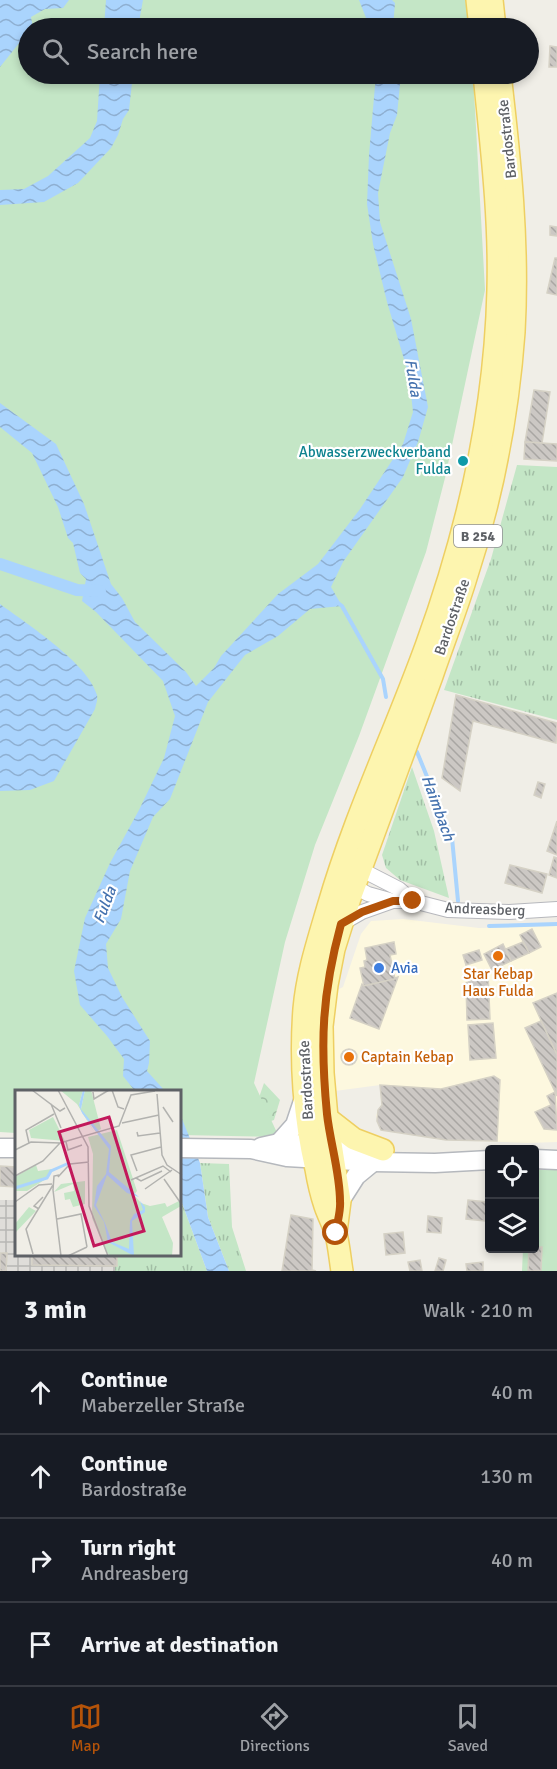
<!DOCTYPE html>
<html lang="en">
<head>
<meta charset="utf-8">
<style>
  :root { --surface:#171b24; --page:#20242c; --text:#f1f3f6; --muted:#9ea1a6; --line:#363941; --accent:#b45309 }
  body { margin:0; font-family:Signika,sans-serif; background:var(--page); color:var(--text) }
  .controls { position:absolute; right:18px; bottom:18px; display:grid; overflow:hidden; border-radius:6px; box-shadow:0 3px 9px #0003 }
  .controls button { width:54px; height:54px; display:grid; place-items:center; padding:0; border:0; border-bottom:2px solid var(--line); background:var(--surface); color:var(--text); font:30px sans-serif }
  .stop { position:absolute; width:18px; height:18px; margin:-14px; border:4px solid #b45309; border-radius:50%; background:#fff }
  .stop.end { background:#b45309; border-color:#fff; box-shadow:0 2px 6px #0008 }
  .list { margin:0; padding:0; list-style:none }
  h2 { display:flex; justify-content:space-between; align-items:center; height:78px; margin:0; padding:0 24px; font-size:26px }
  h2 small { font-size:20px; font-weight:400; color:var(--muted) }
  .list li { display:grid; grid-template-columns:39px 1fr auto; gap:18px; align-items:center; box-sizing:border-box; height:84px; padding:0 24px; border-top:2px solid var(--line) }
  .list b { display:block; font-size:22px; white-space:nowrap }
  .list p { margin:0; font-size:20px; white-space:nowrap; color:var(--muted) }
  .list em { font-size:20px; font-style:normal; color:var(--muted) }
  .icon { flex:none; width:33px; height:33px; fill:none; stroke:currentColor; stroke-width:2; stroke-linecap:round; stroke-linejoin:round }
  .map { position:relative; flex:none; width:557px; height:1271px; overflow:hidden }
  .search { position:absolute; background:var(--surface); box-shadow:0 3px 9px #0003; left:18px; right:18px; top:18px; height:66px; display:flex; align-items:center; gap:15px; box-sizing:border-box; padding:0 21px; border-radius:33px; color:var(--muted); font-size:22px }
  .sheet { height:414px; background:var(--surface) }
  nav { display:flex; justify-content:space-around; align-items:center; box-sizing:border-box; height:84px; border-top:2px solid var(--line); background:var(--surface); font-size:16px; color:var(--muted) }
  nav a { display:grid; justify-items:center; gap:3px }
  nav .on { color:var(--accent) }
  .map>svg:first-child { display:block }
</style>
</head>
<body>
<div class="map">
<svg width="557" height="1271" viewBox="0 0 557 1271">
  <defs>
    <pattern id="industrial-grid" width="8" height="8" patternUnits="userSpaceOnUse" patternTransform="scale(1.5)"><rect width="8" height="8" fill="#dfddd9"/><path d="M0 4h8M4 0v8" fill="none" stroke="#b8b7b4"/></pattern>
    <pattern id="grass-tufts" width="24" height="20" patternUnits="userSpaceOnUse" patternTransform="scale(1.5)"><rect width="24" height="20" fill="#c4e6c6"/><path d="M3 7l-1-3M5 7V3M7 7l1-3M15 17l-1-3M17 17v-4M19 17l1-3" fill="none" stroke="#a2bea5"/></pattern>
    <pattern id="forest-crowns" width="20" height="18" patternUnits="userSpaceOnUse" patternTransform="scale(1.5)"><rect width="20" height="18" fill="#c4e6c6"/><path d="M2 6a3 3 0 1 1 6 0M12 15a3 3 0 1 1 6 0" fill="none" stroke="#a2bea5"/></pattern>
    <pattern id="water-waves" width="16" height="10" patternUnits="userSpaceOnUse" patternTransform="scale(1.5)"><rect width="16" height="10" fill="#aad4fd"/><path d="M0 5q4-4 8 0t8 0" fill="none" stroke="#8eafd1"/></pattern>
    <pattern id="building-back-hatch" width="6" height="6" patternUnits="userSpaceOnUse" patternTransform="scale(1.5)"><rect width="6" height="6" fill="#ccc8c4"/><path d="M-1 5l2 2M0 0l6 6M5-1l2 2" fill="none" stroke="#a9a6a3"/></pattern>
  </defs>
  <rect width="100%" height="100%" fill="#f0eee7"/>
  <!-- commercial -->
  <path fill="#fdf8df" d="M403 919 479 928 557 926V1142L527 1143 446 1140 381 1130 376 1116 378 1110 382 1105 380 1085 335 1091 332 1057 337 990 343 987 361 934 371 921Z"/>
  <!-- industrial -->
  <path fill="url(#industrial-grid)" d="M0 1200H16V1254L115 1255V1271H0Z"/>
  <!-- grass -->
  <g fill="url(#grass-tufts)">
    <path d="M517 465 557 467V720L444 690 491 559Z"/>
    <path d="M412 767 434 831 449 898 400 880 386 868 382 855Z"/>
    <path d="M200 1163 229 1164 232 1227 246 1271H229L208 1217Z"/>
    <path d="M180 1176 182 1203 207 1271H115V1255L180 1254Z"/>
  </g>
  <!-- forest -->
  <path fill="url(#forest-crowns)" d="M264 1083 280 1100 274 1120 265 1123 252 1118Z"/>
  <!-- park -->
  <g fill="#c4e6c6">
    <path d="M0 0H465L471 28H28V74H473L485 290 445 478 426 552 359 736 315 845 285 942 254 1083 279 1137 180 1135V1091H16V1133L0 1132Z"/>
    <path d="M535 1170H557V1271H522L523 1249 534 1248Z"/>
  </g>
  <!-- water -->
  <g fill="url(#water-waves)">
    <path d="M0 0H69L63 8 45 9 31 17 33 28H28V40L20 42 0 67Z"/>
    <path d="M106 0H143L138 28H104Z"/>
    <path d="M359 0H392L395 3 393 28H370Z"/>
    <path d="M100 74H133L129 110 123 119 118 135 111 148 78 183 44 202 0 205V190L24 189 48 176 90 138 97 121Z"/>
    <path d="M376 74H401L397 115 390 133 378 193 380 222 411 319 428 407 418 442 403 477 343 562 331 587 342 606 310 609 278 636 245 655 208 702 170 799 153 817 130 871 121 919 106 944 108 968 122 997 150 1041 149 1063 147 1071 165 1091H135L123 1076 124 1059 107 1036 80 1005 74 971 85 918 110 863 139 810 164 758 175 716 163 681 96 612 82 601 86 579 80 573 73 543 68 538 58 507 32 453 0 427V403L56 444 84 504 111 584 122 598 135 622 186 672 196 686 214 668 221 656 278 594 318 564 360 509 403 444 413 412 409 376 387 302 373 244 367 204 369 155Z"/>
    <path d="M0 604C27 624 88 663 97 695 98 700 96 704 95 709L54 781 30 790 0 791Z"/>
    <path d="M180 1114 200 1163 208 1217 229 1271H207L182 1203Z"/>
  </g>
  <g fill="none" stroke-linecap="round" stroke-linejoin="round">
    <!-- stream -->
    <g stroke="#aad4fd" stroke-width="4">
      <path d="M338 603 342 606 383 679 386 697"/>
      <path d="M417 752 452 838 458 901"/>
      <path d="M489 926 557 924"/>
    </g>
    <!-- canal -->
    <path stroke="#aad4fd" stroke-width="12" d="M0 564 77 590 100 591"/>
  </g>
  <!-- building -->
  <g fill="url(#building-back-hatch)" stroke="#d5d1c5" stroke-width="1.5">
    <path d="M550 46 557 47V67H549Z"/>
    <path d="M550 226 557 227V236L550 235Z"/>
    <path d="M555 258H557V295L547 293Z"/>
    <path d="M534 390 550 392 542 443 525 442Z"/>
    <path d="M525 442 557 444V461L524 459Z"/>
    <path d="M456 695 557 723 556 743 473 721 460 791 442 778Z"/>
    <path d="M538 782 545 784 541 798 534 795Z"/>
    <path d="M557 821V855L547 851Z"/>
    <path d="M554 857 557 858V878L549 875Z"/>
    <path d="M510 865 547 874 542 893 505 883Z"/>
    <path d="M532 929 541 947 529 953 520 935Z"/>
    <path d="M394 942 396 954 390 955 395 979 364 986 360 968 365 967 364 961 367 960 365 948Z"/>
    <path d="M523 942 529 953 511 961 506 949Z"/>
    <path d="M503 944 511 961 492 970 484 954Z"/>
    <path d="M479 950 482 960 466 965 463 955Z"/>
    <path d="M488 973 490 1019 467 1020 466 983Z"/>
    <path d="M398 977 379 1029 350 1018 362 984 364 986 395 979V978Z"/>
    <path d="M557 993V1055L533 1003Z"/>
    <path d="M541 1021 557 1055V1096L525 1028Z"/>
    <path d="M493 1023 496 1058 470 1060 468 1025Z"/>
    <circle cx="349" cy="1057" r="8"/>
    <path d="M494 1076 500 1080 497 1141 446 1140 381 1130 377 1121 378 1110 382 1105 380 1085 441 1089Z"/>
    <path d="M555 1092 557 1130 544 1129 535 1112 551 1105 547 1096Z"/>
    <path d="M0 1166 16 1167V1187L0 1186Z"/>
    <path d="M468 1200 487 1202 485 1221 466 1219Z"/>
    <path d="M291 1215 313 1219 312 1270 316 1271H282Z"/>
    <path d="M428 1216 442 1218 441 1233 427 1232Z"/>
    <path d="M403 1232 405 1253 386 1255 384 1234Z"/>
    <path d="M534 1247H542L541 1271H528L529 1248H534Z"/>
    <path d="M0 1253H7L6 1271H0Z"/>
    <path d="M32 1254H117V1266L32 1265Z"/>
    <path d="M439 1258 446 1260 443 1271H435Z"/>
    <path d="M420 1260 422 1271H410L408 1262Z"/>
    <path d="M483 1262V1271H467L466 1264Z"/>
  </g>
  <g fill="none" stroke-linecap="round" stroke-linejoin="round">
    <defs>
      <g id="minor">
        <path d="M354 871 360 869 399 889 413 901"/>
        <path d="M349 884 368 894 393 901H413L448 910 509 912 557 909"/>
        <path d="M341 924 362 912 393 901"/>
      </g>
      <g id="secondary">
        <path d="M279 1143 295 1125 304 1098"/>
        <path d="M261 1147 279 1143 371 1149"/>
        <path d="M0 1148H16"/>
        <path d="M180 1148 251 1149 287 1157 373 1162 435 1163 490 1160"/>
        <path d="M534 1159 557 1160"/>
        <path d="M340 1201 356 1176 373 1162"/>
      </g>
      <g id="primary">
        <path d="M477 0 480 28"/>
        <path d="M492 0 495 28"/>
        <path d="M327 1118 354 1139 383 1150"/>
        <path d="M336 1232 340 1201 327 1118 323 1073 322 1026 327 985 334 949 350 898C377 824 405 750 432 676 443 644 455 613 465 581 491 502 508 416 514 332 519 245 510 159 500 74"/>
        <path d="M342 1271C340 1259 339 1246 336 1234 333 1224 328 1215 325 1206 321 1194 318 1181 316 1169 304 1119 300 1061 304 1009 307 974 318 941 328 907 354 817 394 734 426 646 468 531 495 412 498 290 500 217 491 145 484 74"/>
      </g>
    </defs>
    <!-- minor casing -->
    <use href="#minor" stroke="#b7b8bd" stroke-width="16"/>
    <!-- secondary casing -->
    <use href="#secondary" stroke="#b5b8bd" stroke-width="21"/>
    <!-- primary casing -->
    <use href="#primary" stroke="#eecf62" stroke-width="24"/>
    <!-- minor -->
    <use href="#minor" stroke="#fff" stroke-width="14"/>
    <!-- secondary -->
    <use href="#secondary" stroke="#fff" stroke-width="18"/>
    <!-- primary -->
    <use href="#primary" stroke="#fdf5af" stroke-width="21"/>
  </g>
  <g fill="none" stroke-linecap="round" stroke-linejoin="round">
    <!-- route -->
    <path stroke="#b45309" stroke-width="8" d="M336 1233C337 1222 341 1211 340 1201 340 1173 330 1142 327 1114 320 1042 322 994 341 924L362 912 393 901H413"/>
  </g>
  <!-- markers -->
  <circle fill="#0f9aa8" stroke="#fff" stroke-width="2" cx="463" cy="461" r="6"/>
  <g fill="#e8710a" stroke="#fff" stroke-width="2">
    <circle cx="498" cy="956" r="6"/>
    <circle cx="349" cy="1057" r="6"/>
  </g>
  <circle fill="#3f7fe0" stroke="#fff" stroke-width="2" cx="379" cy="968" r="6"/>
  <g text-anchor="middle" dominant-baseline="central" stroke-width="4.5" stroke-linejoin="round" paint-order="stroke">
    <!-- shield labels -->
    <rect fill="#fff" stroke="#8e9094" stroke-width="1.5" x="454" y="525" width="48" height="22" rx="4.5"/>
    <g font-size="14" font-weight="bold" fill="#5e6166">
      <text x="478" y="536">B 254</text>
    </g>
    <!-- street labels -->
    <g font-size="15" fill="#5e6166" stroke="#fff">
      <text transform="translate(507 139) rotate(-96)">Bardostraße</text>
      <text transform="translate(452 617) rotate(-71)">Bardostraße</text>
      <text transform="translate(485 909) rotate(2)">Andreasberg</text>
      <text transform="translate(306 1080) rotate(-93)">Bardostraße</text>
    </g>
    <!-- culture labels -->
    <g font-size="15" fill="#0d838f" stroke="#fff" text-anchor="end">
      <text x="451" y="452">Abwasserzweckverband<tspan x="451" dy="17">Fulda</tspan></text>
    </g>
    <!-- shop labels -->
    <g font-size="15" fill="#366cbe" stroke="#fff" text-anchor="start">
      <text x="391" y="968">Avia</text>
    </g>
    <!-- food labels -->
    <g font-size="15" fill="#c56008" stroke="#fff">
      <text x="498" y="974">Star Kebap<tspan x="498" dy="17">Haus Fulda</tspan></text>
      <text x="361" y="1057" text-anchor="start">Captain Kebap</text>
    </g>
    <!-- water labels -->
    <g font-size="16" font-style="italic" fill="#4673af" stroke="#fff">
      <text transform="translate(413 378) rotate(81)">Fulda</text>
      <text transform="translate(438 808) rotate(70)">Haimbach</text>
      <text transform="translate(105 905) rotate(-69)">Fulda</text>
    </g>
  </g>
  <!-- overview -->
  <g transform="translate(15 1090)">
    <rect width="166" height="166" fill="#f0eee7"/>
    <path d="M45 0H68L64 15 79 42 62 14ZM70 0H76L86 39 81 42 66 19ZM21 75 23 81 37 79 34 87 12 101H0V87ZM70 91V114L58 117 55 109 50 110 49 103 59 101 58 94 39 102 46 94Z" fill="#c4e6c6"/>
    <path d="M14 117 21 121 0 143V134Z" fill="#c4e6c6"/>
    <path d="M38 27 50 51 16 48 14 40ZM102 40 122 101 119 105 126 113 135 116 150 113 152 117 164 111 166 116 147 127 158 153 157 166H96L91 162 77 128 78 64 73 47Z" fill="#c4e6c6"/>
    <path d="M68 0H70L66 19 96 56 94 82 124 107 112 103 92 85 81 115 90 133 97 152 114 159 115 131 119 124 128 120 125 111 130 117V122L117 131 119 166 93 152 89 132 79 116 82 96 91 84 94 59 67 23 64 15Z" fill="#aad4fd"/>
    <path fill="none" stroke="#aad4fd" stroke-width="3" d="M0 98 32 88 36 81 54 73"/>
    <path fill="none" stroke="#b2b2af" stroke-width="1.5" d="M17 0 45 21 50 18M43 0 73 57 74 116 93 166M97 0 103 17 109 19M78 2 79 9 94 0M142 4 147 65 152 75 167 85M36 14 46 38M148 17 158 32M107 33 144 25M122 42 123 46 145 43M51 52 53 60 67 55M14 53 11 40 39 24M0 60 16 52 45 53 104 36 116 5 140 1M122 81 116 65 146 57M44 85 39 86 38 100 46 166M0 86 28 71 45 53M43 87 55 74 74 72M121 88 126 91 147 81M149 89 167 115M116 90 148 76 156 82M130 99 157 80M0 112 24 95 37 94M24 119 19 116 28 107M42 129 66 124 72 157M18 164 11 139 38 95M53 166 72 157"/>
    <path fill="#c2185b" fill-opacity="0.15" stroke="#c2185b" stroke-width="3" d="M94 27 129 141 79 156 44 42Z"/>
    <rect width="166" height="166" fill="none" stroke="#5e6166" stroke-width="3"/>
  </g>
</svg>
<div class="controls">
<button><svg class="icon" aria-label="locate" viewBox="0 0 24 24"><circle cx="12" cy="12" r="6"/><path d="M12 2v4M12 18v4M2 12h4M18 12h4"/></svg></button>
<button><svg class="icon" aria-label="layers" viewBox="0 0 24 24"><path d="M12 4l9 5-9 5-9-5zM3 14l9 5 9-5"/></svg></button>
</div>
<div class="stop" style="left:336px;top:1233px"></div>
<div class="stop end" style="left:413px;top:901px"></div>
<div class="search"><svg class="icon" aria-label="search" viewBox="0 0 24 24"><circle cx="10" cy="10" r="6"/><path d="M15 15l6 6"/></svg>Search here</div>
</div>
<section class="sheet">
<h2>3 min<small>Walk · 210 m</small></h2>
<ul class="list">
<li><svg class="icon" aria-label="ahead" viewBox="0 0 24 24"><path d="M12 20V5M6 11l6-6 6 6"/></svg><div><b>Continue</b><p>Maberzeller Straße</p></div><em>40 m</em></li>
<li><svg class="icon" aria-label="ahead" viewBox="0 0 24 24"><path d="M12 20V5M6 11l6-6 6 6"/></svg><div><b>Continue</b><p>Bardostraße</p></div><em>130 m</em></li>
<li><svg class="icon" aria-label="right" viewBox="0 0 24 24"><path d="M7 20v-9h11M14 6l5 5-5 5"/></svg><div><b>Turn right</b><p>Andreasberg</p></div><em>40 m</em></li>
<li><svg class="icon" aria-label="arrive" viewBox="0 0 24 24"><path d="M6 21V4h12l-3 4 3 4H6"/></svg><div><b>Arrive at destination</b></div></li>
</ul>
</section>
<nav>
<a class="on"><svg class="icon" aria-label="map" viewBox="0 0 24 24"><path d="M3 6l6-2 6 2 6-2v14l-6 2-6-2-6 2zM9 4v14M15 6v14"/></svg>Map</a>
<a><svg class="icon" aria-label="directions" viewBox="0 0 24 24"><path d="M12 3l9 9-9 9-9-9zM9 14v-3h6M13 9l2 2-2 2"/></svg>Directions</a>
<a><svg class="icon" aria-label="saved" viewBox="0 0 24 24"><path d="M7 4h10v16l-5-4-5 4z"/></svg>Saved</a>
</nav>
</body>
</html>
